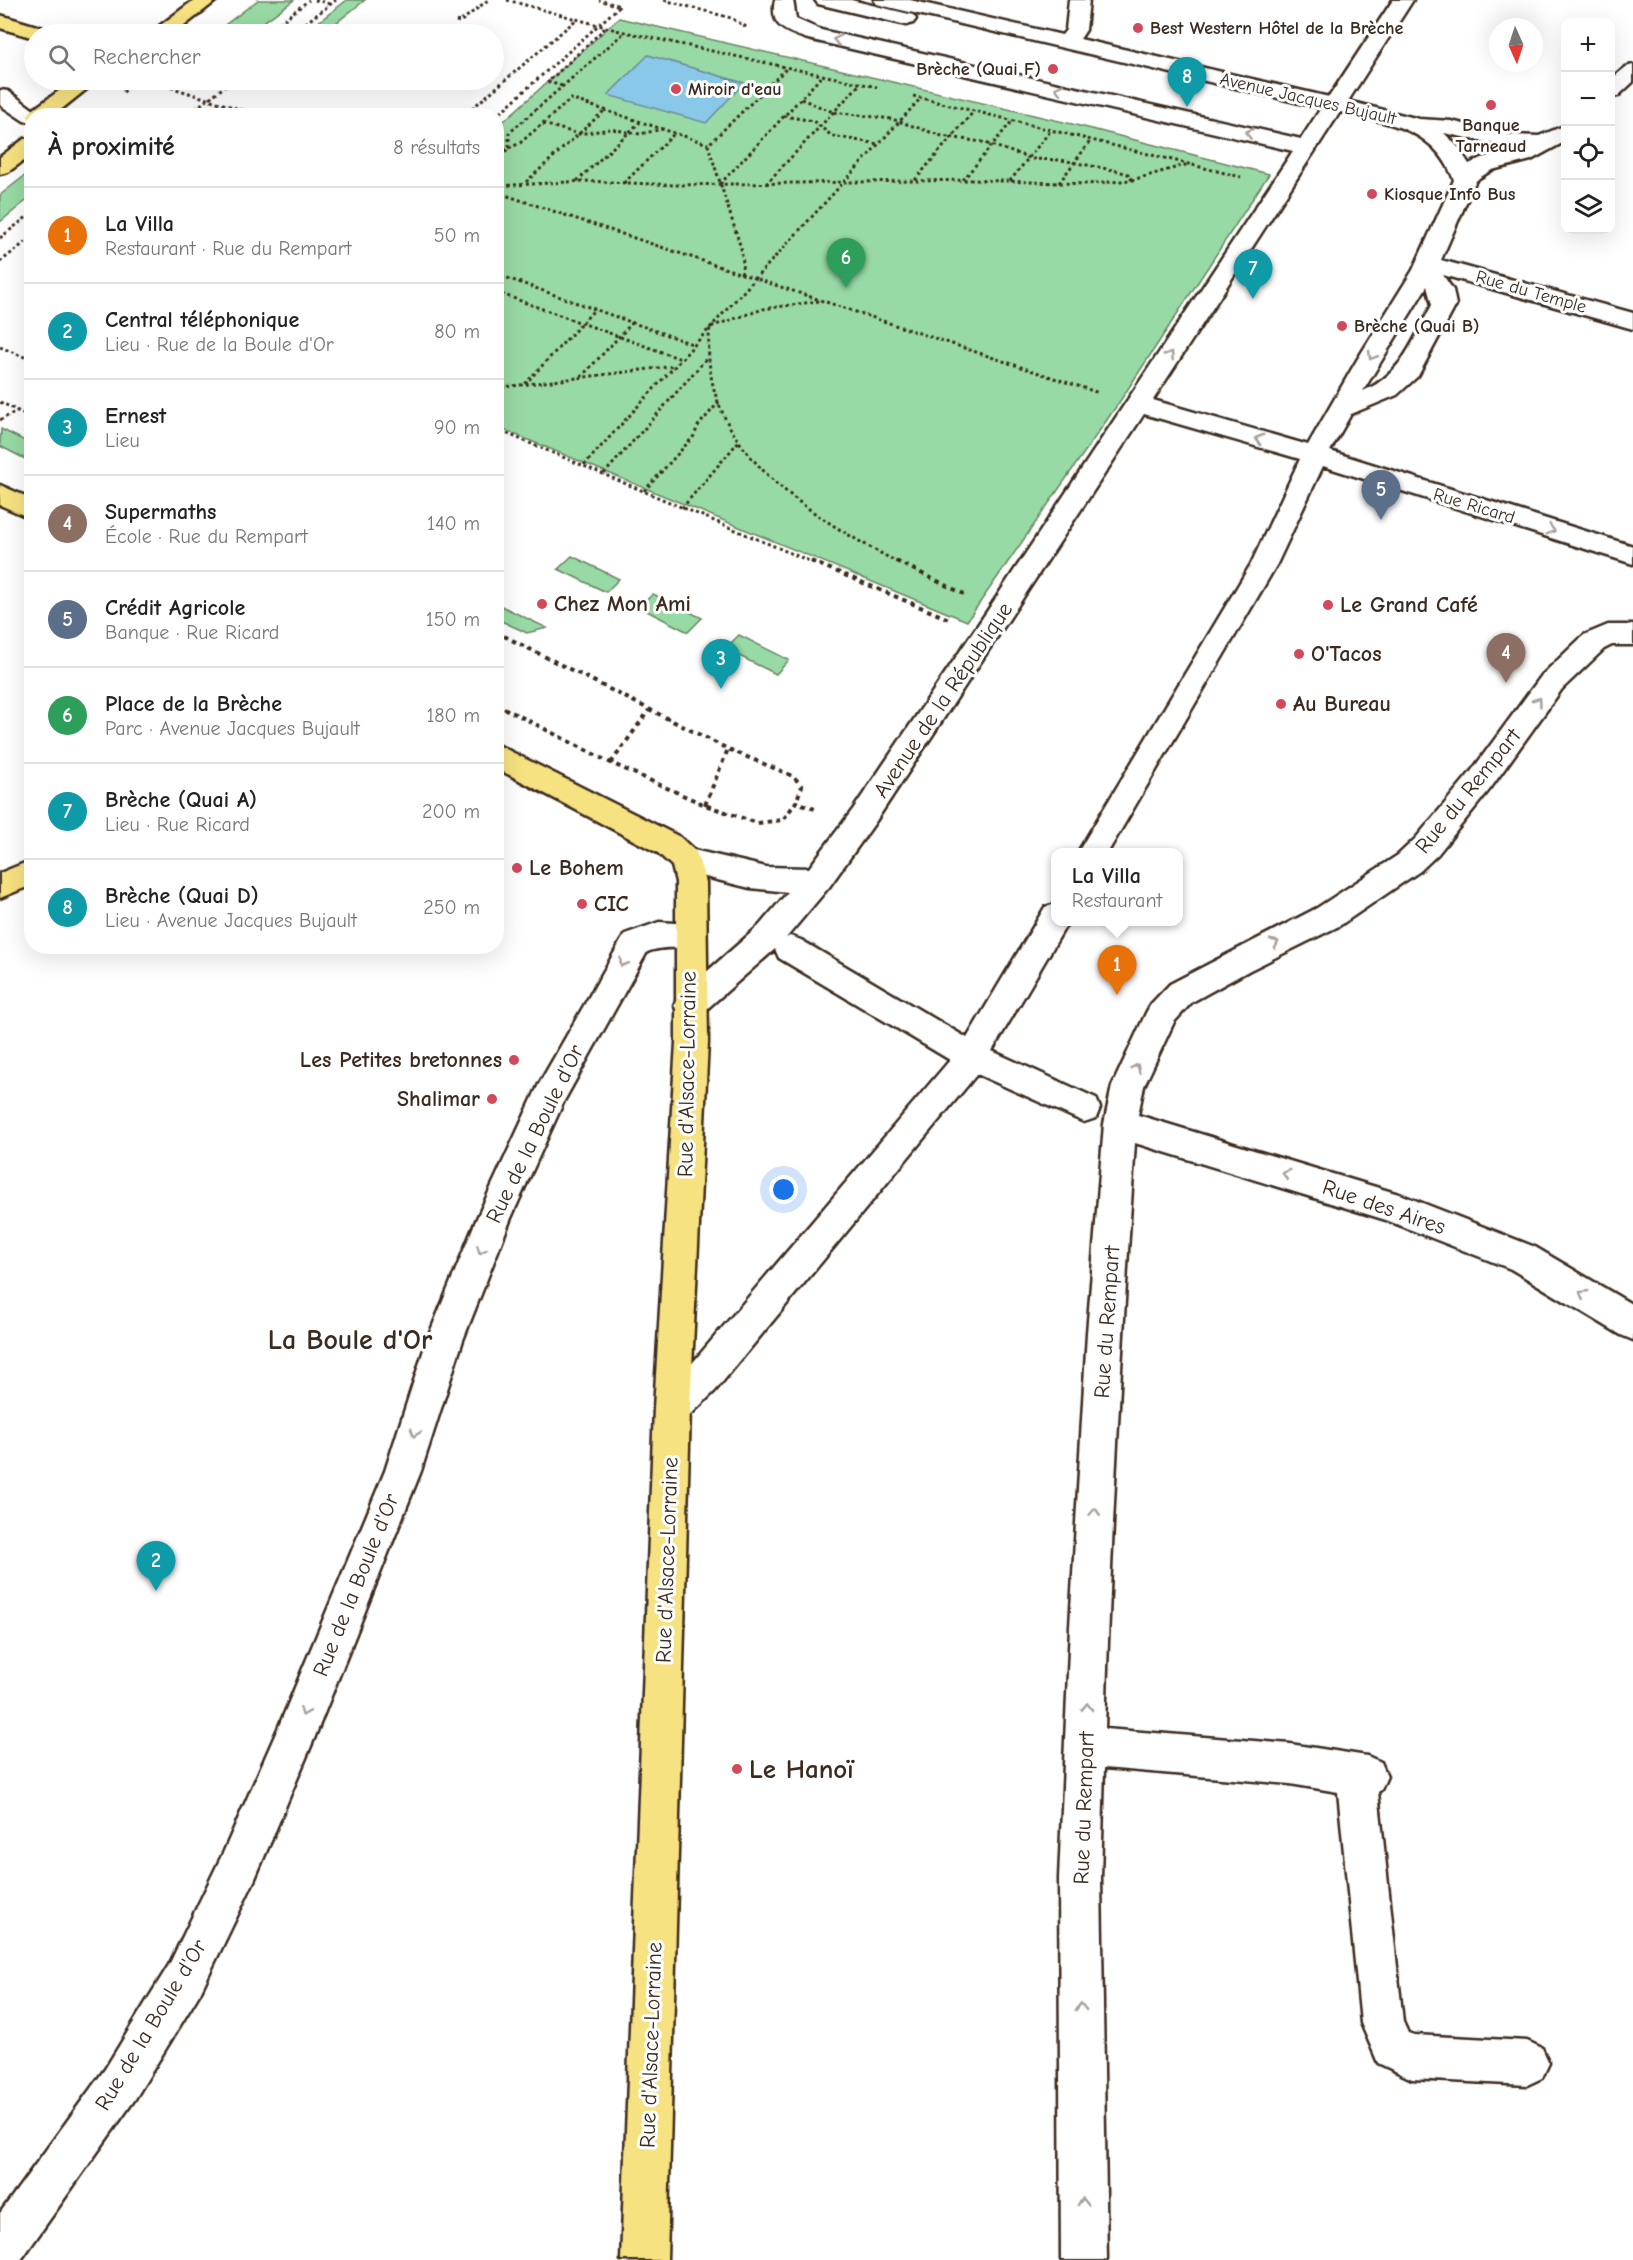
<!DOCTYPE html>
<html lang="fr">
<head>
<meta charset="utf-8">
<style>
  :root { --surface:#fff; --page:#f2f2f2; --text:#222; --muted:#767676; --line:#e0e0e0; --accent:#111827 }
  body { margin:0; font-family:"Comic Neue",sans-serif; background:var(--page); color:var(--text) }
  .controls { position:absolute; right:18px; top:18px; display:grid; overflow:hidden; border-radius:12px; box-shadow:0 6px 24px #0002 }
  .controls button { width:54px; height:54px; display:grid; place-items:center; padding:0; border:0; border-bottom:2px solid var(--line); background:var(--surface); color:var(--text); font:30px sans-serif }
  .compass { position:absolute; left:1489px; top:18px; width:54px; height:54px; border-radius:50%; background:var(--surface); box-shadow:0 6px 24px #0002; rotate:177deg }
  .you { position:absolute; left:784px; top:1190px; width:21px; height:21px; margin:-15px; border:4px solid #fff; border-radius:50%; background:#1a73e8; box-shadow:0 0 0 9px #1a73e833 }
  .badge { display:grid; place-items:center; width:39px; height:39px; border-radius:50%; background:var(--accent); color:#fff; font-size:20px; font-weight:700 }
  .pin { position:absolute; translate:-50% -50px; filter:drop-shadow(0 2px 3px #0008) }
  .pin::after { content:''; position:absolute; top:32px; width:21px; height:18px; background:inherit; clip-path:polygon(0 0,100% 0,50% 100%) }
  .popup { position:absolute; left:1051px; top:848px; width:132px; height:78px; box-sizing:border-box; display:grid; place-content:center; border-radius:12px; background:var(--surface); filter:drop-shadow(0 2px 4px #0005); font-size:20px; white-space:nowrap; color:var(--muted) }
  .popup b { font-size:22px; color:var(--text) }
  .popup::after { content:''; position:absolute; left:50%; top:100%; margin-left:-12px; border:12px solid transparent; border-top-color:var(--surface) }
  .list { margin:0; padding:0; list-style:none }
  h2 { display:flex; justify-content:space-between; align-items:center; height:78px; margin:0; padding:0 24px; font-size:26px }
  h2 small { font-size:20px; font-weight:400; color:var(--muted) }
  .list li { display:grid; grid-template-columns:39px 1fr auto; gap:18px; align-items:center; box-sizing:border-box; height:96px; padding:0 24px; border-top:2px solid var(--line) }
  .list b { display:block; font-size:22px; white-space:nowrap }
  .list p { margin:0; font-size:20px; white-space:nowrap; color:var(--muted) }
  .list em { font-size:20px; font-style:normal; color:var(--muted) }
  .icon { flex:none; width:33px; height:33px; fill:none; stroke:currentColor; stroke-width:2; stroke-linecap:round; stroke-linejoin:round }
  .map { position:relative; flex:none; width:1633px; height:2260px; overflow:hidden }
  .search { position:absolute; background:var(--surface); box-shadow:0 6px 24px #0002; left:24px; top:24px; width:480px; height:66px; display:flex; align-items:center; gap:15px; box-sizing:border-box; padding:0 21px; border-radius:33px; color:var(--muted); font-size:22px }
  .panel { position:absolute; background:var(--surface); box-shadow:0 6px 24px #0002; left:24px; top:108px; width:480px; height:846px; border-radius:24px }
  .map>svg:first-child { display:block }
</style>
</head>
<body>
<div class="map">
<svg width="1633" height="2260" viewBox="0 0 1633 2260">
  <rect width="100%" height="100%" fill="#fff"/>
  <filter id="ink" filterUnits="userSpaceOnUse"><feTurbulence type="fractalNoise" baseFrequency=".0167" numOctaves="2"/><feDisplacementMap in="SourceGraphic" scale="12" xChannelSelector="R" yChannelSelector="G"/><feConvolveMatrix kernelMatrix="1 2 1 2 8 2 1 2 1" color-interpolation-filters="sRGB"/></filter>
  <g filter="url(#ink)">
    <!-- green -->
    <g fill="#98daa5" stroke="#6a8262" stroke-width="1.5">
      <path d="M258 0H294L247 34H213Z"/>
      <path d="M347 0H365L322 34H303Z"/>
      <path d="M619 18 1072 124 1269 174 1120 401 967 621 497 427V127Z"/>
      <path d="M31 171V197L0 222V195Z"/>
      <path d="M1 429 31 444V462L0 446Z"/>
      <path d="M572 556 619 579 606 592 558 569Z"/>
      <path d="M653 594 702 618 688 632 639 607Z"/>
      <path d="M497 604 547 628 527 633 497 619Z"/>
      <path d="M739 635 789 660 776 674 725 649Z"/>
    </g>
    <!-- water -->
    <path fill="#89c8e9" stroke="#6a8998" stroke-width="1.5" d="M648 55 744 83 706 123 608 95Z"/>
    <g fill="none" stroke-linecap="round" stroke-linejoin="round">
      <defs>
        <g id="minor">
          <path d="M775 0H793L796 19 821 30 1301 139 1321 108 884 6 877 4 874 0H910L1062 35 1066 30 1069 0H1089L1086 30 1080 39 1329 97 1393 0H1413L1348 101 1419 119 1451 121 1510 135 1539 136 1566 125V141L1531 160 1492 170 1479 178 1475 182 1441 260 1633 313V329L1443 275 1453 290 1456 305 1418 376 1397 395 1351 414 1330 451 1633 546V564L1323 466 1277 564 1108 852H1078L1251 564 1300 459 1144 414 874 824 829 887 786 938 790 936 801 940 967 1038 1045 907 1056 904V922H1068L992 1051 1096 1098 1100 1108 1096 1118 1084 1122 977 1074 715 1391 685 1420 672 1425 659 1420 654 1408 659 1396 689 1367 950 1060 779 958 775 949 701 1014 690 1018 679 1014 674 1005 679 996 759 926 788 892 750 888 685 872 674 868 670 860 674 852 685 848 766 867 809 868 854 808 988 610 1293 151 808 39C787 32 769 27 775 0ZM1340 112C1388 123 1435 128 1454 180L1413 270 1357 360 1308 445 1153 400ZM1444 133 1518 149 1482 158 1469 164 1458 147ZM1427 286 1432 305C1413 340 1402 375 1363 391Z"/>
          <path d="M815 0H851L913 15 916 19 913 23 906 25 818 4Z"/>
          <path d="M1633 65V82L1618 96 1610 97V80L1626 67Z"/>
          <path d="M0 90 8 91 42 116H32V122L24 121 0 105Z"/>
          <path d="M1608 625H1633V645H1612L1604 649 1562 689 1490 789 1438 854 1420 871 1339 926 1250 970 1192 1002 1174 1022 1144 1086 1138 1115 1402 1195 1535 1247 1633 1305V1340L1621 1335 1511 1269 1386 1220 1135 1143C1122 1338 1111 1533 1105 1729L1290 1744 1367 1756 1381 1762 1387 1776 1381 1790 1378 1792 1403 2022 1408 2033 1414 2035 1527 2041 1542 2048 1549 2063 1542 2078 1527 2085 1412 2079 1378 2063 1361 2023 1338 1792 1290 1784 1104 1768 1101 1878 1107 2260H1061L1059 1878 1070 1626 1087 1333 1104 1124 1112 1086 1146 1013 1151 1004 1170 984 1317 908 1398 855 1416 838 1470 773 1542 675 1584 635Z"/>
          <path d="M659 922 690 924 701 927 705 936 701 945C681 951 667 944 647 952L564 1101 511 1218 463 1340 421 1471 314 1739 254 1881 200 1993 135 2099 21 2260H0V2213L105 2069 170 1963 224 1851 279 1726 385 1471 427 1340 477 1218 539 1084 625 934Z"/>
        </g>
        <g id="major">
          <path d="M194 0H217L174 34H151L154 30Z"/>
          <path d="M0 15 50 30 53 34H34V38L0 28Z"/>
          <path d="M74 80H98L53 116H32L31 121 28 116 31 111Z"/>
          <path d="M32 138V155L8 172 0 174V157L24 139Z"/>
          <path d="M0 485 32 499V519L0 505Z"/>
          <path d="M496 744 680 837 696 852 706 882 708 1042 690 1408 667 2260H621L654 1408 676 1042V882L672 866 658 853 496 768Z"/>
          <path d="M32 860V885L0 898V873Z"/>
        </g>
      </defs>
      <!-- minor casing -->
      <use href="#minor" stroke="#3b2a1e" stroke-width="5"/>
      <!-- major casing -->
      <use href="#major" stroke="#3b2a1e" stroke-width="5"/>
      <!-- path-far1 -->
      <g stroke="#3b2a1e" stroke-width="3" stroke-dasharray="3 3" stroke-linecap="butt">
        <path d="M315 0 330 4"/>
        <path d="M507 0 620 31 877 87"/>
        <path d="M664 0 731 18 748 28"/>
        <path d="M456 21 460 22 488 0"/>
        <path d="M265 34 309 0"/>
        <path d="M291 34 336 0"/>
        <path d="M148 80 261 116"/>
        <path d="M562 86 548 82 606 27"/>
        <path d="M123 92 139 80"/>
        <path d="M913 96 1241 177"/>
        <path d="M801 99 833 112 892 119 942 136 982 142 1033 159 1061 160 1118 171 1128 174 1132 180"/>
        <path d="M186 116 233 80"/>
        <path d="M463 116 577 19"/>
        <path d="M496 116 620 6 599 0"/>
        <path d="M784 116 813 121 832 136 878 144"/>
        <path d="M543 124 579 134 611 129 640 134 663 129"/>
        <path d="M509 148 520 143 571 99 708 144"/>
        <path d="M496 159 509 148V133L625 32"/>
        <path d="M915 180 974 111"/>
        <path d="M963 180 1013 120"/>
        <path d="M577 181 640 122"/>
        <path d="M1010 181 1051 130"/>
        <path d="M526 182 605 110"/>
        <path d="M624 183 675 133"/>
        <path d="M1059 183 1091 140"/>
        <path d="M720 184 823 75"/>
        <path d="M766 184 860 84"/>
        <path d="M496 186 585 181 675 185 974 180 1088 184 1132 180 1189 164"/>
        <path d="M496 192 1099 393"/>
        <path d="M0 238 32 213"/>
        <path d="M0 262 32 237"/>
        <path d="M496 274 695 345"/>
        <path d="M741 274 743 263 741 248 708 145 787 68"/>
        <path d="M496 292 681 359"/>
        <path d="M819 301 763 309 710 327C695 447 807 514 899 563"/>
        <path d="M0 347 32 360"/>
        <path d="M581 377 633 322"/>
        <path d="M525 384 595 309"/>
        <path d="M496 388 674 366"/>
        <path d="M0 402 32 418"/>
        <path d="M0 420 17 411"/>
        <path d="M496 429 814 563"/>
        <path d="M584 465 921 98"/>
        <path d="M604 474 707 358"/>
        <path d="M644 491 694 436 698 426 719 402"/>
        <path d="M682 508 739 441"/>
      </g>
      <!-- path -->
      <g stroke="#3b2a1e" stroke-width="4" stroke-dasharray="4.5 4.5" stroke-linecap="butt">
        <path d="M811 561 949 619"/>
        <path d="M896 561 964 594"/>
        <path d="M496 632 728 749 793 776 802 786 796 802"/>
        <path d="M496 704 611 763 705 805 757 823 783 820 796 802 818 810"/>
        <path d="M611 763 649 710"/>
        <path d="M705 805 728 749"/>
      </g>
      <!-- minor -->
      <use href="#minor" fill="#fff" fill-rule="evenodd"/>
      <!-- major -->
      <use href="#major" fill="#f7e281" fill-rule="evenodd"/>
    </g>
    <!-- one-way arrows -->
    <defs><path id="oneway-chevron" d="M-2-3.5L2.5 0L-2 3.5" fill="none" stroke-width="1.6" stroke-linecap="round" stroke-linejoin="round" transform="scale(1.5)"/></defs>
    <g stroke="#a79f9a">
      <use href="#oneway-chevron" transform="translate(837 40) rotate(-168)"/>
      <use href="#oneway-chevron" transform="translate(1059 89) rotate(-167)"/>
      <use href="#oneway-chevron" transform="translate(1249 133) rotate(-167)"/>
      <use href="#oneway-chevron" transform="translate(1170 355) rotate(-57)"/>
      <use href="#oneway-chevron" transform="translate(1372 356) rotate(121)"/>
      <use href="#oneway-chevron" transform="translate(1259 439) rotate(-164)"/>
      <use href="#oneway-chevron" transform="translate(1551 530) rotate(17)"/>
      <use href="#oneway-chevron" transform="translate(1538 701) rotate(-54)"/>
      <use href="#oneway-chevron" transform="translate(1275 943) rotate(-26)"/>
      <use href="#oneway-chevron" transform="translate(623 963) rotate(122)"/>
      <use href="#oneway-chevron" transform="translate(1136 1068) rotate(-65)"/>
      <use href="#oneway-chevron" transform="translate(1286 1174) rotate(-163)"/>
      <use href="#oneway-chevron" transform="translate(481 1250) rotate(112)"/>
      <use href="#oneway-chevron" transform="translate(1583 1294) rotate(-149)"/>
      <use href="#oneway-chevron" transform="translate(415 1433) rotate(108)"/>
      <use href="#oneway-chevron" transform="translate(1095 1512) rotate(-87)"/>
      <use href="#oneway-chevron" transform="translate(1087 1707) rotate(-89)"/>
      <use href="#oneway-chevron" transform="translate(304 1712) rotate(112)"/>
      <use href="#oneway-chevron" transform="translate(1081 2007) rotate(-91)"/>
      <use href="#oneway-chevron" transform="translate(1083 2202) rotate(-91)"/>
    </g>
  </g>
  <!-- markers -->
  <g fill="#d1495b" stroke="#fff" stroke-width="2">
    <circle cx="1138" cy="28" r="6"/>
    <circle cx="1053" cy="69" r="6"/>
    <circle cx="676" cy="89" r="6"/>
    <circle cx="1491" cy="105" r="6"/>
    <circle cx="1372" cy="194" r="6"/>
    <circle cx="1342" cy="326" r="6"/>
    <circle cx="542" cy="604" r="6"/>
    <circle cx="1328" cy="605" r="6"/>
    <circle cx="1299" cy="654" r="6"/>
    <circle cx="1281" cy="704" r="6"/>
    <circle cx="517" cy="868" r="6"/>
    <circle cx="582" cy="904" r="6"/>
    <circle cx="514" cy="1060" r="6"/>
    <circle cx="492" cy="1099" r="6"/>
    <circle cx="737" cy="1769" r="6"/>
  </g>
  <g text-anchor="middle" dominant-baseline="central" stroke-width="6" stroke-linejoin="round" paint-order="stroke">
    <!-- far-poi labels -->
    <g font-size="18" font-weight="bold" fill="#3b2a1e" stroke="#fff" text-anchor="start">
      <text x="1150" y="28">Best Western Hôtel de la Brèche</text>
      <text x="1041" y="69" text-anchor="end">Brèche (Quai F)</text>
      <text x="688" y="89">Miroir d'eau</text>
      <text x="1491" y="125" text-anchor="middle">Banque<tspan x="1491" dy="21">Tarneaud</tspan></text>
      <text x="1384" y="194">Kiosque Info Bus</text>
      <text x="1354" y="326">Brèche (Quai B)</text>
    </g>
    <!-- far-street labels -->
    <g font-size="18" fill="#3b2a1e" stroke="#fff">
      <text transform="translate(1308 99) rotate(13)">Avenue Jacques Bujault</text>
      <text transform="translate(1531 292) rotate(16)">Rue du Temple</text>
      <text transform="translate(1474 506) rotate(17)">Rue Ricard</text>
    </g>
    <!-- poi labels -->
    <g font-size="22" font-weight="bold" fill="#3b2a1e" stroke="#fff" text-anchor="start">
      <text x="554" y="604">Chez Mon Ami</text>
      <text x="1340" y="605">Le Grand Café</text>
      <text x="1311" y="654">O'Tacos</text>
      <text x="1293" y="704">Au Bureau</text>
      <text x="529" y="868">Le Bohem</text>
      <text x="594" y="904">CIC</text>
      <text x="502" y="1060" text-anchor="end">Les Petites bretonnes</text>
      <text x="480" y="1099" text-anchor="end">Shalimar</text>
    </g>
    <!-- street labels -->
    <g font-size="22" fill="#3b2a1e" stroke="#fff">
      <text transform="translate(943 700) rotate(-56)">Avenue de la République</text>
      <text transform="translate(1468 791) rotate(-51)">Rue du Rempart</text>
      <text transform="translate(687 1074) rotate(-89)">Rue d'Alsace-Lorraine</text>
      <text transform="translate(535 1134) rotate(-64)">Rue de la Boule d'Or</text>
      <text transform="translate(1384 1207) rotate(19)">Rue des Aires</text>
      <text transform="translate(1107 1322) rotate(-86)">Rue du Rempart</text>
      <text transform="translate(667 1560) rotate(-88)">Rue d'Alsace-Lorraine</text>
      <text transform="translate(356 1585) rotate(-68)">Rue de la Boule d'Or</text>
      <text transform="translate(1084 1808) rotate(-88)">Rue du Rempart</text>
      <text transform="translate(151 2025) rotate(-59)">Rue de la Boule d'Or</text>
      <text transform="translate(651 2045) rotate(-88)">Rue d'Alsace-Lorraine</text>
    </g>
    <!-- near-poi labels -->
    <g font-size="27" font-weight="bold" fill="#3b2a1e" stroke="#fff" text-anchor="start">
      <text x="749" y="1769">Le Hanoï</text>
    </g>
    <!-- district labels -->
    <g font-size="28" font-weight="bold" fill="#3b2a1e" stroke="#fff">
      <text x="350" y="1340">La Boule d'Or</text>
    </g>
  </g>
</svg>
<div class="controls">
<button>+</button>
<button>−</button>
<button><svg class="icon" aria-label="locate" viewBox="0 0 24 24"><circle cx="12" cy="12" r="6"/><path d="M12 2v4M12 18v4M2 12h4M18 12h4"/></svg></button>
<button><svg class="icon" aria-label="layers" viewBox="0 0 24 24"><path d="M12 4l9 5-9 5-9-5zM3 14l9 5 9-5"/></svg></button>
</div>
<svg class="compass" viewBox="-18 -18 36 36"><path d="M0-13l5 13h-10z" fill="#e53935"/><path d="M0 13l5-13h-10z" fill="#767676"/></svg>
<div class="you"></div>
<div class="pin badge" style="left:1117px;top:995px;background:#e8710a">1</div>
<div class="popup"><b>La Villa</b>Restaurant</div>
<div class="pin badge" style="left:156px;top:1591px;background:#0f9aa8">2</div>
<div class="pin badge" style="left:721px;top:689px;background:#0f9aa8">3</div>
<div class="pin badge" style="left:1506px;top:683px;background:#8d6e63">4</div>
<div class="pin badge" style="left:1381px;top:520px;background:#5c6f8a">5</div>
<div class="pin badge" style="left:846px;top:288px;background:#2e9e5b">6</div>
<div class="pin badge" style="left:1253px;top:299px;background:#0f9aa8">7</div>
<div class="pin badge" style="left:1187px;top:107px;background:#0f9aa8">8</div>
<div class="search"><svg class="icon" aria-label="search" viewBox="0 0 24 24"><circle cx="10" cy="10" r="6"/><path d="M15 15l6 6"/></svg>Rechercher</div>
<section class="panel">
<h2>À proximité<small>8 résultats</small></h2>
<ul class="list">
<li><span class="badge" style="background:#e8710a">1</span><div><b>La Villa</b><p>Restaurant · Rue du Rempart</p></div><em>50 m</em></li>
<li><span class="badge" style="background:#0f9aa8">2</span><div><b>Central téléphonique</b><p>Lieu · Rue de la Boule d'Or</p></div><em>80 m</em></li>
<li><span class="badge" style="background:#0f9aa8">3</span><div><b>Ernest</b><p>Lieu</p></div><em>90 m</em></li>
<li><span class="badge" style="background:#8d6e63">4</span><div><b>Supermaths</b><p>École · Rue du Rempart</p></div><em>140 m</em></li>
<li><span class="badge" style="background:#5c6f8a">5</span><div><b>Crédit Agricole</b><p>Banque · Rue Ricard</p></div><em>150 m</em></li>
<li><span class="badge" style="background:#2e9e5b">6</span><div><b>Place de la Brèche</b><p>Parc · Avenue Jacques Bujault</p></div><em>180 m</em></li>
<li><span class="badge" style="background:#0f9aa8">7</span><div><b>Brèche (Quai A)</b><p>Lieu · Rue Ricard</p></div><em>200 m</em></li>
<li><span class="badge" style="background:#0f9aa8">8</span><div><b>Brèche (Quai D)</b><p>Lieu · Avenue Jacques Bujault</p></div><em>250 m</em></li>
</ul>
</section>
</div>
</body>
</html>
